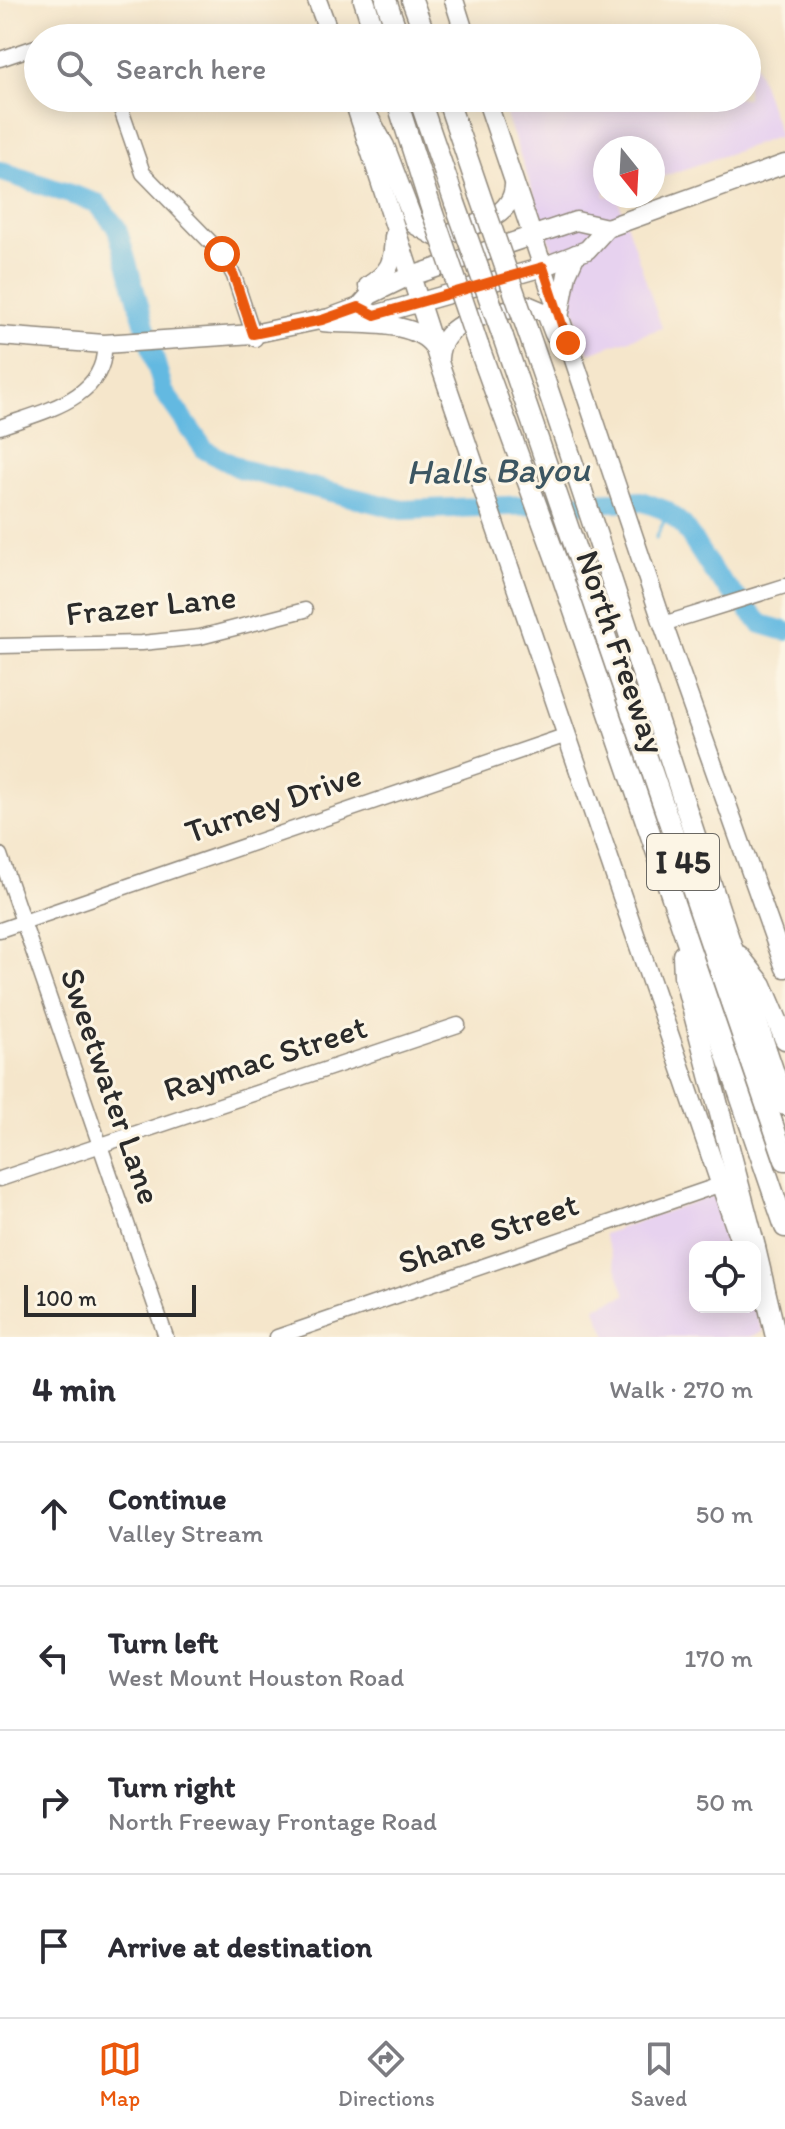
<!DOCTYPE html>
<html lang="en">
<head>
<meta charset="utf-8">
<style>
  :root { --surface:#fff; --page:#f7f7f7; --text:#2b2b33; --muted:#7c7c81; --line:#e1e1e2; --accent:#ea580c }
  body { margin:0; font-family:Itim,sans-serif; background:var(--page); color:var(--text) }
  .controls { position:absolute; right:24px; bottom:24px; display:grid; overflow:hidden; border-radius:16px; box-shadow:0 4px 20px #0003 }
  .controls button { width:72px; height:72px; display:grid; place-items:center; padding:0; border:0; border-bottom:2px solid var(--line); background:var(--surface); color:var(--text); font:40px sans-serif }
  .compass { position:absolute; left:593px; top:136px; width:72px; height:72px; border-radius:50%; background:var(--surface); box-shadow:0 4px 20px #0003; rotate:162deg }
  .scale { position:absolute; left:24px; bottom:20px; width:172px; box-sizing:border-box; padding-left:8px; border:4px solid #2b2b2b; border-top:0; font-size:22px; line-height:28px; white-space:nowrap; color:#2b2b2b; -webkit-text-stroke:6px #fcf5e5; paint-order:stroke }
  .stop { position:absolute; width:24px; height:24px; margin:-18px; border:6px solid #ea580c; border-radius:50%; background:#fff }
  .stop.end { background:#ea580c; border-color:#fff; box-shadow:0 2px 8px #0008 }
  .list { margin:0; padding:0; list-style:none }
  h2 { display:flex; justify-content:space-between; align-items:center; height:104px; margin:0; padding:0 32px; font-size:34px }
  h2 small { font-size:26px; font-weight:400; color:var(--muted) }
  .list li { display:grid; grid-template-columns:52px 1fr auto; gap:24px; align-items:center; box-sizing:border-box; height:144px; padding:0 32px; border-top:2px solid var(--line) }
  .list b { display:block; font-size:30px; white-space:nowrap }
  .list p { margin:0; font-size:26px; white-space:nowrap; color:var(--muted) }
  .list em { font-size:26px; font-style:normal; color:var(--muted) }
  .icon { flex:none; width:44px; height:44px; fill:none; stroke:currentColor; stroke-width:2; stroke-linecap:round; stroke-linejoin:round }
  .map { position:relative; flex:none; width:785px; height:1337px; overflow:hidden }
  .search { position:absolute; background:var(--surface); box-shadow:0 4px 20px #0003; left:24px; right:24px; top:24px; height:88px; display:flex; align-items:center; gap:20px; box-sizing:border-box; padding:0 28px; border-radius:44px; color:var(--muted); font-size:30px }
  .sheet { height:680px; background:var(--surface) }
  nav { display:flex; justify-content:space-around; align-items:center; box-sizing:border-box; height:112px; border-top:2px solid var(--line); background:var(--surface); font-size:22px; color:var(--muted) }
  nav a { display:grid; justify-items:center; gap:4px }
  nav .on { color:var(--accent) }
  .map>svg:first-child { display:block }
</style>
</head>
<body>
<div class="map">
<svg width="785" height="1337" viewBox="0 0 785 1337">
  <rect width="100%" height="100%" fill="#fcf5e5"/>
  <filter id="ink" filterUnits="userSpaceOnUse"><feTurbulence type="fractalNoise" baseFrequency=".0125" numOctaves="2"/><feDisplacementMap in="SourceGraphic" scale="16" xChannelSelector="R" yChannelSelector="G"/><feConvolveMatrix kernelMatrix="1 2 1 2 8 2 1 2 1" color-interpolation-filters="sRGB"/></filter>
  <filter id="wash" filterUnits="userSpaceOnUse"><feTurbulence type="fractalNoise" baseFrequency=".006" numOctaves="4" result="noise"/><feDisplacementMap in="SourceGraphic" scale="32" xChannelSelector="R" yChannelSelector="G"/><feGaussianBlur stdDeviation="1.8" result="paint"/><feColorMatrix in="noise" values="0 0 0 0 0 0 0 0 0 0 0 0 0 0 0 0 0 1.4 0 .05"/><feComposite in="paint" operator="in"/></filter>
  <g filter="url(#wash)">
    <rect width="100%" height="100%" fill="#f5e6cb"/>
    <!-- built -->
    <g fill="#e7d2ef">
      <path d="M753 57 780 136 653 180V148H605V196H617L662 328 589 353 506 115 558 98H586L591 112 632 98H747V59Z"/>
      <path d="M715 1194 734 1247H695V1307H754L763 1332 749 1337H607L595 1307 626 1295 604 1234Z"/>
    </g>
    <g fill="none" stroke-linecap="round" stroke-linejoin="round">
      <!-- stream -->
      <path stroke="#64b9e1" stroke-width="3" d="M656 538 668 513"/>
      <!-- river -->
      <path stroke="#64b9e1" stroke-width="20" d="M0 171 97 203 117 228 164 392 205 450 241 469 402 510 641 501 665 510 683 525 714 573 761 624 785 631"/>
    </g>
  </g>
  <g filter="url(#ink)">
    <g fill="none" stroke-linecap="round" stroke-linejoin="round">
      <defs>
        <g id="minor">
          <path d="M61 38H78"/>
          <path d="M0 59 38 46"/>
          <path d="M117 98 143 173 222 254 234 276 255 339"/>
          <path d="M0 427C40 412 108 399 104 344"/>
          <path d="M663 624 785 586"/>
          <path d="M0 646 142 643 200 637 305 610"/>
          <path d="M0 855 166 1337"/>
          <path d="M0 930 567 735"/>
          <path d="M0 1179 458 1025"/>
          <path d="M277 1337 719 1185"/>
        </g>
        <g id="major">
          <path d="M317 0 331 38"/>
          <path d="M454 0 466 38"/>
          <path d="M353 98 439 362 742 1247"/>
          <path d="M486 98 663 624 785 968"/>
          <path d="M368 115 385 146 415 225 436 237C464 227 513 221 514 185"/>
          <path d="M368 286C391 271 393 263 394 236"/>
          <path d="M359 307 375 315 543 267 587 250 607 228 785 164"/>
          <path d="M560 312 567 274 576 254"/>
          <path d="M323 322C357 326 414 318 434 347"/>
          <path d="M0 336 104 344 253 334 329 318 359 307 370 295 403 279 576 221 607 228"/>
          <path d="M439 358C441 317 496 314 527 305L546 313 554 334"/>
        </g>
        <g id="highway">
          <path d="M364 0 376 38"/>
          <path d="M386 0 399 38"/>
          <path d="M412 0 426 38"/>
          <path d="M396 98 432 211"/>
          <path d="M419 98 455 203"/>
          <path d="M447 98 480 195"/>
          <path d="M527 329C617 587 696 847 785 1105"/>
          <path d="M503 337 785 1160"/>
          <path d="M478 345 560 570 785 1227"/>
          <path d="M683 955 684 976 755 1247"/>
          <path d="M739 956 762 985 785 1039"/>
          <path d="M755 1248 776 1337"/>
        </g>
      </defs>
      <!-- minor casing -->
      <use href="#minor" stroke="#90887b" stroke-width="17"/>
      <!-- major casing -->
      <use href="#major" stroke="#90887b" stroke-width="21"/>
      <!-- highway casing -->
      <use href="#highway" stroke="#90887b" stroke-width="23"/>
      <!-- minor -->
      <use href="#minor" stroke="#fff" stroke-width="14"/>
      <!-- major -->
      <use href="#major" stroke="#fff" stroke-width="18"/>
      <!-- highway -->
      <use href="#highway" stroke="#fff" stroke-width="20"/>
      <defs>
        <g id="highway-bridge">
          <path d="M480 195 527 329"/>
          <path d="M455 203 503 337"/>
          <path d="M432 211 478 345"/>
        </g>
      </defs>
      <!-- highway-bridge casing -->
      <use href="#highway-bridge" stroke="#90887b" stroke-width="23" stroke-linecap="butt"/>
      <!-- highway-bridge -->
      <use href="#highway-bridge" stroke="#fff" stroke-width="20"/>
    </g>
  </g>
  <g fill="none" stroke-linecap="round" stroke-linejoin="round" filter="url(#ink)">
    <!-- route -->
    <path stroke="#ea580c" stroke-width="10" d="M222 254 234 276 253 334 322 320 359 307 375 315 543 267 568 343"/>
  </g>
  <g text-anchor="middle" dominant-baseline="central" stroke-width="6" stroke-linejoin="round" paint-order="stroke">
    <!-- shield labels -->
    <rect fill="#fcf5e5" stroke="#6a6863" stroke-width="2" x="647" y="834" width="72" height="56" rx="6"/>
    <g font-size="32" font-weight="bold" fill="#2b2b2b">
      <text x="683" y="862">I 45</text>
    </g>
    <!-- street labels -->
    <g font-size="34" fill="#2b2b2b" stroke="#fcf5e5">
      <text transform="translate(151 605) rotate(-6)">Frazer Lane</text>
      <text transform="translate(621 652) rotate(71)">North Freeway</text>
      <text transform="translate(273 803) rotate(-19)">Turney Drive</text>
      <text transform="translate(265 1058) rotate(-18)">Raymac Street</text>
      <text transform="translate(111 1086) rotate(71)">Sweetwater Lane</text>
      <text transform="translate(488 1233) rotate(-19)">Shane Street</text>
    </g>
    <!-- water labels -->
    <g font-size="36" font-style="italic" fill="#3c5662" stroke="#fcf5e5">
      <text transform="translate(498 470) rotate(-1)">Halls Bayou</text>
    </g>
  </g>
</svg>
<div class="controls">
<button><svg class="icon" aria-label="locate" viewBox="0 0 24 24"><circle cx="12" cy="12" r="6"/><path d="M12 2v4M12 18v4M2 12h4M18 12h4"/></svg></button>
</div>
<svg class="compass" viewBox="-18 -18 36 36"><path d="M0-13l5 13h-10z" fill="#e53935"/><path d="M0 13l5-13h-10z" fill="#7c7c81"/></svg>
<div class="scale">100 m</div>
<div class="stop" style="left:222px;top:254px"></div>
<div class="stop end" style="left:568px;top:343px"></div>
<div class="search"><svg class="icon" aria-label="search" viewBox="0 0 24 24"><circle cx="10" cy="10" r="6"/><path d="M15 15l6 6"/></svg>Search here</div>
</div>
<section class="sheet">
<h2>4 min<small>Walk · 270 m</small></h2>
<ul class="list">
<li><svg class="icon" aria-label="ahead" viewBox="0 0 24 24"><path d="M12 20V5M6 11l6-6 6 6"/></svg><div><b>Continue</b><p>Valley Stream</p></div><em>50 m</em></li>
<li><svg class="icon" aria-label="left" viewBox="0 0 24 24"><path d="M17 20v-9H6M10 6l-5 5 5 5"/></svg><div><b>Turn left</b><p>West Mount Houston Road</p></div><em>170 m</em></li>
<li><svg class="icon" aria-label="right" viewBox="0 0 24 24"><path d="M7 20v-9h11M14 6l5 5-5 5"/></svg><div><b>Turn right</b><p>North Freeway Frontage Road</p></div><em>50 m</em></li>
<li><svg class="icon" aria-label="arrive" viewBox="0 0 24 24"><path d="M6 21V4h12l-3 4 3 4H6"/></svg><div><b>Arrive at destination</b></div></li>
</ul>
</section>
<nav>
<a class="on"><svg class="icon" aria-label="map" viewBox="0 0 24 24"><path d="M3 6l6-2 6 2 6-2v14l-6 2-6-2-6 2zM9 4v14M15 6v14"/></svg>Map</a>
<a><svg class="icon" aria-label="directions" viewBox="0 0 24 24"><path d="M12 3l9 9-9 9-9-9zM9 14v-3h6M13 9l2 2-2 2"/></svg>Directions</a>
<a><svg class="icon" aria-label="saved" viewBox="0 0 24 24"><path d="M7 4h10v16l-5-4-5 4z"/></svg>Saved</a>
</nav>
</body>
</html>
